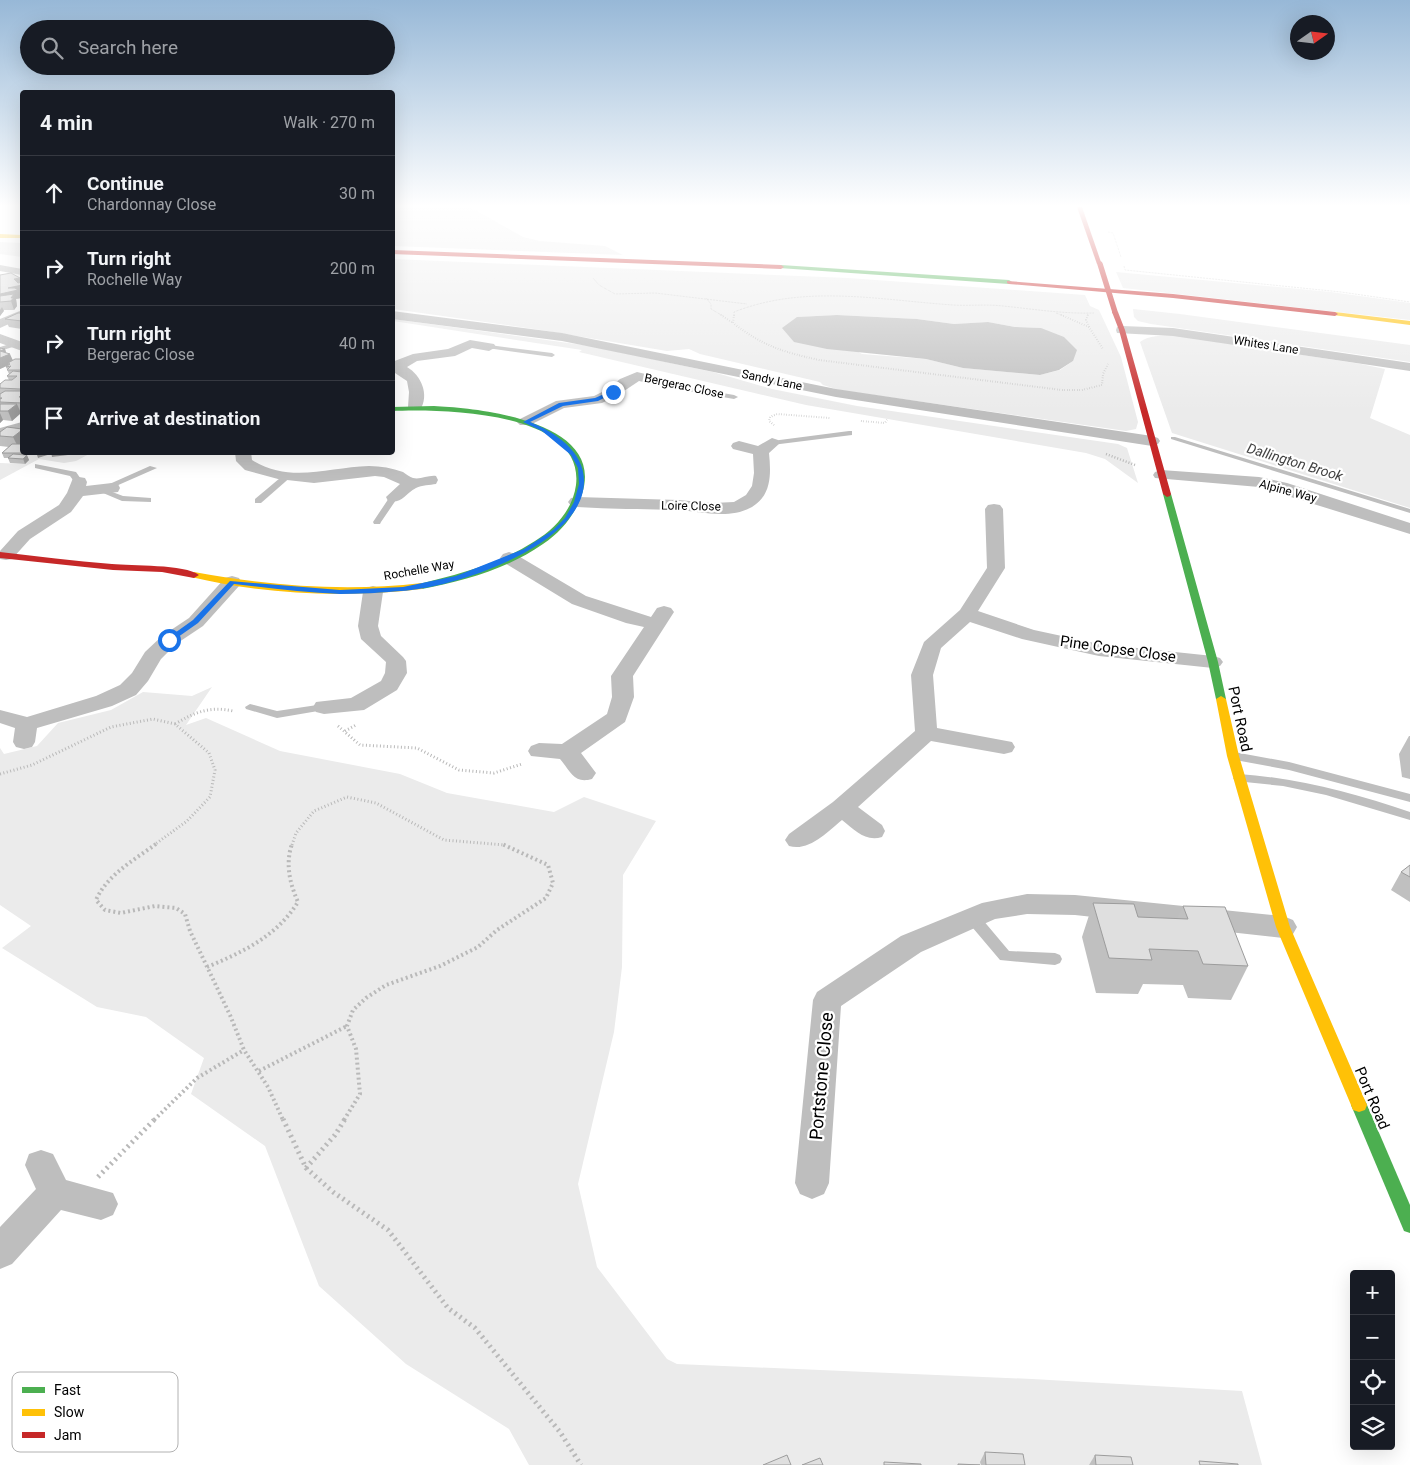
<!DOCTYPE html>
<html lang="en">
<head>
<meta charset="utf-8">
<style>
  :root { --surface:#171b24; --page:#242831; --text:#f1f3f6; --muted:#9ea1a6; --line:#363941 }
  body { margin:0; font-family:Roboto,sans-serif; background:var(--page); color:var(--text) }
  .controls { position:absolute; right:15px; bottom:15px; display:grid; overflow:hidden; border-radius:5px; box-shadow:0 5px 20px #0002 }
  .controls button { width:45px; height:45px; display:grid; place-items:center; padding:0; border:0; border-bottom:1px solid var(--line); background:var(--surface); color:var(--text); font:25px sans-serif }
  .compass { position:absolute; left:1290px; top:15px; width:45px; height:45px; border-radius:50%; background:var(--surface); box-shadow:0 5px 20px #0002; rotate:76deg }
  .stop { position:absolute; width:15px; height:15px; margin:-11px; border:4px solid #1a73e8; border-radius:50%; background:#fff }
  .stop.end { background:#1a73e8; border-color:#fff; box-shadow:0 1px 5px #0008 }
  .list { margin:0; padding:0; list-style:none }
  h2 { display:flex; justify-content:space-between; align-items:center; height:65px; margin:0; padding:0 20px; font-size:21px }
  h2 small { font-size:16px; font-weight:400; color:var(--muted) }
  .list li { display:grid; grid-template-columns:32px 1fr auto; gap:15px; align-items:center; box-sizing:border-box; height:75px; padding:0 20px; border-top:1px solid var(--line) }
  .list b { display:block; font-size:19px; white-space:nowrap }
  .list p { margin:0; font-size:16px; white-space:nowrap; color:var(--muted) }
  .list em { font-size:16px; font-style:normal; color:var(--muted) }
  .icon { flex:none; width:28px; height:28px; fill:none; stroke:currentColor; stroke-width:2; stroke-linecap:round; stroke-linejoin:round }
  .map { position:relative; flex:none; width:1410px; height:1465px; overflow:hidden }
  .search { position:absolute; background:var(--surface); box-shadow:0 5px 20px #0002; left:20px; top:20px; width:375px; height:55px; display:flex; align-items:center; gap:12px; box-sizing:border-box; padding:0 18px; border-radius:28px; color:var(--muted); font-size:19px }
  .panel { position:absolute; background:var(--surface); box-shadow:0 5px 20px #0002; left:20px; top:90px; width:375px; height:365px; border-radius:5px }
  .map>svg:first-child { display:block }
</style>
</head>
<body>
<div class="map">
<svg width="1410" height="1465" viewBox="0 0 1410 1465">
  <rect width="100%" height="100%" fill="#fff"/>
  <!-- green -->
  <g fill="#ebebeb" fill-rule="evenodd">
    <path d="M393 207H470L523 237 540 241 605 246 623 255 393 246Z"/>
    <path d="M0 242 22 243V257L0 254Z"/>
    <path d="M393 259 848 278 1085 295 1090 306 1099 310 1121 357 1138 422 1136 429 1126 431 839 390 823 385 820 382 700 354 689 349 667 351 541 330 393 309ZM837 315 917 319 954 324 988 322 1015 327 1041 328 1073 361 1060 370 1040 375 963 368 926 359 862 354 797 317Z"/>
    <path d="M1116 272 1331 292 1410 303V320L1123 288Z"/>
    <path d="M1133 309 1180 314 1410 345V362L1151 324 1138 321 1134 317Z"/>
    <path d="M393 319 590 346 713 372 772 389 857 406 1118 444 1127 448 1138 483 1105 459 1086 453 806 405 579 352 582 350 393 321Z"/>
    <path d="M1173 335 1361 364 1385 369 1370 418 1410 435V508L1172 433 1140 342C1149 335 1162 336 1173 335Z"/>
    <path d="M30 453H35L39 458 51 454 53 457 73 453H91L76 461 64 463 39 459 0 480V463L25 464 22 459Z"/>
    <path d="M212 687 186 725 206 718 280 751 400 774 447 793 554 812 584 797 656 821 623 875 622 967 614 1032 578 1184 597 1267 667 1359 677 1364 1032 1379 1242 1391 1262 1465H1018L981 1462V1465H529L509 1429 406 1364 319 1286 265 1146 191 1094 204 1058 146 1017 97 1007 2 948 31 926 0 905V748L4 754 37 746 58 723 111 710 143 692 192 696Z"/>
  </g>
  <!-- water -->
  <path fill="#bebebe" d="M837 315 917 319 954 324 988 322 1015 327 1041 328 1064 337 1077 350 1073 361 1059 370 1040 375 963 368 926 359 827 349 794 342 782 328 797 317Z"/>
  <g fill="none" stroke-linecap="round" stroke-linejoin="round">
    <!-- stream -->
    <path fill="#bebebe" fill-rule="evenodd" d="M1171 437H1175L1410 509V513L1171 439Z"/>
    <!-- path-far5 -->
    <g stroke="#b9b9b9" stroke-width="1" stroke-dasharray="0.5 1" stroke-linecap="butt">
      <path d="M1108 232 1113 233 1121 257"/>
      <path d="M1124 266 1125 270 1341 292 1410 302"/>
      <path d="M593 278 599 285 615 294 655 293 747 304"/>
      <path d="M706 298 711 304V309L723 316"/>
      <path d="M1056 313 1064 316"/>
      <path d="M734 316V312C805 284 879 300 953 305 969 306 986 304 1003 306 1033 309 1063 314 1094 313"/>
      <path d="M1087 316 1088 314"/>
    </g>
    <!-- path-far4 -->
    <g stroke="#b9b9b9" stroke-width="2" stroke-dasharray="0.5 2" stroke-linecap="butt">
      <path d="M721 315 733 323"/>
      <path d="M734 315 733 323C763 346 783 352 819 360L1062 390H1082L1102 385 1103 374 1108 364"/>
      <path d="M1061 315 1089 327 1103 349"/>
      <path d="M1088 315 1086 320 1089 327"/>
      <path d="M861 421 885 423 888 418"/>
      <path d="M774 425 769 421 770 417 777 414 830 418"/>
    </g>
    <!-- path-far3 -->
    <path stroke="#b9b9b9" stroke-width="2.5" stroke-dasharray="1 2" stroke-linecap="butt" d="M1106 454 1135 465"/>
    <!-- path-far2 -->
    <g stroke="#b9b9b9" stroke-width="3" stroke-dasharray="1 2.5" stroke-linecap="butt">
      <path d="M175 724C195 712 210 706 233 711"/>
      <path d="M338 726 360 745 417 748 459 770 494 773 522 764"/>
      <path d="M345 731 356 725"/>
      <path d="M0 774 32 765 111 727 153 719 175 724 209 753 215 770 210 797 187 821 154 845"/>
      <path d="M292 845 296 833 314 811 347 797 376 803 444 840 505 845"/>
    </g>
    <!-- path-far1 -->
    <g stroke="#b9b9b9" stroke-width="4" stroke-dasharray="2 3" stroke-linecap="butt">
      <path d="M156 844C134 860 107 875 96 900L105 910 121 913 155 906 176 908 185 914 190 931 230 1015 244 1050 268 1087 283 1120"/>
      <path d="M207 967C243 952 277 936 298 902 290 884 285 864 292 844"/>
      <path d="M259 1071 347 1026"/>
      <path d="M154 1120 197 1078 244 1050"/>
      <path d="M344 1120 360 1094 356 1049 347 1026 353 1010 366 998 386 985 440 966 478 947 497 930 546 898 553 883 548 865 502 844"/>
    </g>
    <!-- path -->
    <g stroke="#b9b9b9" stroke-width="5" stroke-dasharray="2 4" stroke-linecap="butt">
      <path d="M283 1119 306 1168 333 1192 388 1230 448 1308 475 1328 560 1432 581 1465"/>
      <path d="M306 1168 335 1135 345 1119"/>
      <path d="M98 1177 155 1119"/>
    </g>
    <!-- lane -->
    <g fill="#bebebe" fill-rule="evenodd">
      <path d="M17 342 19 343V345L0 351V347Z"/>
      <path d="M489 345 552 353 555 355 552 357 487 348V346Z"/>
      <path d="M653 378 688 387 734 395 738 397 734 399 688 391 651 381V379Z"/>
      <path d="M849 431H852V435L772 445 768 443 772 441Z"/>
      <path d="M35 464 76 472 83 482 79 484H76L70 476 35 468Z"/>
      <path d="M150 466 157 468 107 490 123 496 151 498V502L122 501 96 490Z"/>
      <path d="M286 473 293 475 261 503H255V499Z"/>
      <path d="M394 494 398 497 381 522 380 524H374L373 522 391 495Z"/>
      <path d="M250 704 277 711 324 704 329 707 324 710 277 718 246 709 245 707Z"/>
      <path d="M1234 752 1289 762 1410 794V802L1289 770 1230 759 1228 756Z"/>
      <path d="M1239 774C1298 778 1354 793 1410 812V820L1326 795 1283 786 1235 781 1233 778Z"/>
      <path d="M972 912 977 913 1009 951 1055 953 1060 955 1062 959 1060 963 1055 965 1000 960 967 921 965 917 967 913Z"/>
    </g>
    <!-- street -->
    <g fill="#bebebe" fill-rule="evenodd">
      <path d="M0 265 22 269V275L0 271Z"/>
      <path d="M22 310V318L0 328V319Z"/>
      <path d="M392 311 562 333 836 389 1152 436 1158 438 1160 441 1158 444 1152 446 836 397 562 341 392 319Z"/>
      <path d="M1122 326 1173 328 1410 363V371L1173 336 1117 333 1116 330 1117 327Z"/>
      <path d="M0 334 22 342V351L0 343Z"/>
      <path d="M470 340 494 344 496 347 489 351 472 348 455 356 417 361 407 367C421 375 430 395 420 410H410L408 407 409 392 407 381 392 371V362L413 354 448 349Z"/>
      <path d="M637 372 658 377 660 380 658 383 653 384 639 381 618 395 602 403 564 408 530 425H520L517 422 520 419 556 401 594 396 608 389 620 379Z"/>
      <path d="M22 422V432L0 438V428Z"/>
      <path d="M772 438 778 440 780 443 769 453C771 473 772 495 752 507 729 520 700 511 676 510 643 509 610 509 577 507L571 506 568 502 571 498 577 497 678 500 713 503 734 502 746 495 752 486 754 473 753 454 733 449 731 446 733 443 739 441 758 446Z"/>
      <path d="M235 452H251L252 460C290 484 329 467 369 466 381 466 392 468 403 472 406 474 410 477 413 478 420 480 428 475 436 476L438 480 436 484C430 485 422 485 416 488 405 494 402 504 388 501L386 497 400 484 384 477 375 476 314 483 278 479 245 470 236 461Z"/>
      <path d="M1161 470 1259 477 1287 483 1410 523V534L1259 487 1155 478 1153 475 1155 472Z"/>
      <path d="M79 477 85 478 87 482 86 486 112 483 118 484 120 488 118 492 83 496 71 512 30 539 12 559 6 560 0 559V551L18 531 59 505 67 493 73 478Z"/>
      <path d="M994 504 1000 505 1003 509 1005 568 978 611 1034 630 1099 644 1213 656 1220 658 1223 662 1220 666 1213 668 1099 656 1022 639 970 622 941 648 933 675 937 728 1012 742 1015 747 1012 752 1004 754 931 741 858 807 882 825 885 831 882 837C865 842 855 830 842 820 827 832 809 852 789 846L785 840 789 834 833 802 915 731 911 675 924 642 960 610 987 568 985 509 988 505Z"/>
      <path d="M509 552 515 554 586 596 651 617 657 608 664 606 671 608 674 612 633 676 634 697 625 722 581 753 596 773 592 779C574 784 571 772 560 759L531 756 528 751 531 746 539 743 562 744 607 714 612 697 611 676 644 627 626 623 572 604 503 562 500 558 503 554Z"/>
      <path d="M232 576 239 578 241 582 239 586 203 626 176 644 161 659 148 681 136 695 112 706 37 728 35 742 32 747 24 749 16 747 13 742 15 728 0 723V710L27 717 96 696 120 685 132 673 145 652 162 636 189 618 225 578Z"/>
      <path d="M373 586 380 588 383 592 378 626 381 636 403 657 406 661 407 673 397 690 364 710 324 714 316 712 313 707 316 702 351 698 381 681 385 673 386 662 361 639 358 626 363 592 366 588Z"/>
      <path d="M1027 894 1075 895 1283 916 1293 920 1297 927 1293 934 1283 938 1075 915 1027 914 995 919 921 952 841 1006 829 1183 824 1194 812 1199 800 1194 795 1183 813 1000 817 992 901 936 982 903Z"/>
      <path d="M41 1150 53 1154 66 1180 113 1193 118 1204 113 1215 101 1220 61 1210 12 1264 0 1269V1227L36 1189 25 1165 29 1154Z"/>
    </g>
    <!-- fast -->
    <g fill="#4caf50" fill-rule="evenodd">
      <path d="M781 265 1009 280 1012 282 1009 284 779 268Z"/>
      <path d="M434 406C479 408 606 421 582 494 575 515 561 532 543 544 507 569 464 581 422 589L419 588V584C460 574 499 564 535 541 555 529 573 509 576 485 585 410 439 409 392 411V407Z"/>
      <path d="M1167 491 1171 494 1218 662 1226 699 1225 701 1221 702 1216 699 1208 662 1163 494Z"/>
      <path d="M1359 1098 1365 1100 1410 1205V1233L1404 1231 1351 1105 1353 1100Z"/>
    </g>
    <!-- slow -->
    <g fill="#ffc107" fill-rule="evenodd">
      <path d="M0 234 22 235V238H0Z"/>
      <path d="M1335 312 1410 321V325L1333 315 1332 314Z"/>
      <path d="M194 572C270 586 345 592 422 583L427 586 422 589C345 598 266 595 191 577L189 575Z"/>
      <path d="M1221 696 1226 699 1239 756 1290 927 1367 1105 1365 1110 1359 1112 1353 1110 1351 1105 1276 927 1227 756 1216 699Z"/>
    </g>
    <!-- jam -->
    <g fill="#c62828" fill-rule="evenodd">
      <path d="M1077 207H1082L1102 265 1097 264Z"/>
      <path d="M392 250 781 265 784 267 781 269 392 254Z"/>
      <path d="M1007 281 1173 294 1335 312 1338 314 1335 316 1173 298 1009 284 1007 283Z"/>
      <path d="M1115 310 1118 312 1125 330 1171 494 1170 496 1167 497 1163 494 1119 330 1112 312Z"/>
      <path d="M0 552C37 556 74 561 112 564 131 566 185 564 199 575L194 578 162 572 113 570 0 558Z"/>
    </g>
    <!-- jam-bridge -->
    <path stroke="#c62828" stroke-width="5.5" d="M1100 264 1115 312"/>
  </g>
  <!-- wall -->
  <g fill="#c0c0c0">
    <path d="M0 275 20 295 21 298 16 299 17 306 14 310H4L0 316Z"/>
    <path d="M22 313V329L9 327 5 319Z"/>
    <path d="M0 348 5 349 6 353 13 360 22 359V413H21L12 421 3 420 0 423V384L9 380 7 376 9 374 6 367 8 365 0 369Z"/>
    <path d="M22 429V443L21 444 29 460 25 464 10 463 8 458H4L2 453 9 447 0 446V432Z"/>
    <path d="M1409 736H1410V779L1402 777 1399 754Z"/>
    <path d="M1410 865V902L1391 890 1401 872Z"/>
    <path d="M1093 903 1138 917 1177 919 1183 906 1248 966 1231 1000 1188 998 1183 985 1143 984 1138 994 1096 993 1082 937Z"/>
    <path d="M985 1452 1025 1465H981L980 1462Z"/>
    <path d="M1095 1455 1133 1465H1089Z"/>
  </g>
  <!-- shaded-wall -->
  <g fill="#9c9c9c">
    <path d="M20 278 22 284V294L20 295 21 298 16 299 17 306 14 310 11 301 0 302V294L14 279Z"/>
    <path d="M2 307 4 311 0 316V310Z"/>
    <path d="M5 349 7 355 10 354 14 363H8L9 365 0 369V351Z"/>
    <path d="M17 404 21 413 12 421 8 411Z"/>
    <path d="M0 413 3 420 0 423Z"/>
    <path d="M22 430V443L18 447 13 437Z"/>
    <path d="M22 452H30L27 455 29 460 25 464 21 453Z"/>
    <path d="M36 452H50L51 454 38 458Z"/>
    <path d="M51 452H72L68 455 52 457Z"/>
  </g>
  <!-- building -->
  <g fill="#dfdfdf" stroke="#9c9c9c">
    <path d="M11 273 20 278 14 279 18 283 22 282V285L8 288H15L18 290 0 294V275Z"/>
    <path d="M14 294 11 298 14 297 11 301 0 302V296Z"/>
    <path d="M18 313H22V321L5 319Z"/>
    <path d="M0 348 5 349 0 351Z"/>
    <path d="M0 351 10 354 0 358Z"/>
    <path d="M15 359H22V370H7L11 366 6 367 10 364 8 363Z"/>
    <path d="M13 371 22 372V376H21L22 377V387L20 389 0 388V384L5 380H12L17 376H7Z"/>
    <path d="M5 391H22V395L19 397H22V403L0 402V399L2 398H0V394Z"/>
    <path d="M0 404H17L8 411H0Z"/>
    <path d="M7 427 22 429V430L13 437 0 436V432Z"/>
    <path d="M12 444H22V452L21 453H2Z"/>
    <path d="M13 454 27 455 23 459 8 458Z"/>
    <path d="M1410 865V877L1401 872Z"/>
    <path d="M1093 903 1134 904 1138 917 1188 919 1183 906 1225 907 1248 966 1203 964 1198 951 1149 949 1152 960 1109 958Z"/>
    <path d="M985 1452 1023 1454 1025 1465H986Z"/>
    <path d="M787 1455 791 1465H763Z"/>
    <path d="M1095 1455 1131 1457 1133 1465H1096Z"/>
    <path d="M820 1458 823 1465H802Z"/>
    <path d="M1199 1461 1238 1464V1465H1200Z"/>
    <path d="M884 1462 921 1464V1465H884Z"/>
    <path d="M958 1464 980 1465H958Z"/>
  </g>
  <!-- sky -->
  <linearGradient id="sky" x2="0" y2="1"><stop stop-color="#97b8d7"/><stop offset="0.5" stop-color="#fff"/><stop offset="1" stop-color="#fff" stop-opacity="0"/></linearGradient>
  <rect width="1410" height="412" fill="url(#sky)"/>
  <!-- route -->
  <path fill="#1a73e8" d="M611 391 616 392 598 401 563 406 530 422C555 432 585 452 584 482 583 546 453 588 401 591 381 593 360 594 340 594 305 593 269 588 234 584L198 623 171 642 165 640 193 620 230 581 340 590 403 587 456 576 524 549 553 530 565 518 574 502 579 484 578 468 571 455 542 431 523 422 559 403 595 398Z"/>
  <g text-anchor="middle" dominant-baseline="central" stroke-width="4.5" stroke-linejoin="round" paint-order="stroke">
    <!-- far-street labels -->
    <g font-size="12" fill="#000" stroke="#fff">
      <text transform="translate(1266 345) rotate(9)">Whites Lane</text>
      <text transform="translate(772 380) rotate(12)">Sandy Lane</text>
      <text transform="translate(684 386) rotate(12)">Bergerac Close</text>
      <text transform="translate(1288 491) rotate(15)">Alpine Way</text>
      <text transform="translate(691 506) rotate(1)">Loire Close</text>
      <text transform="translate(419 570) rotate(-10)">Rochelle Way</text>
    </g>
    <!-- far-water labels -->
    <g font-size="14" font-style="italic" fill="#434343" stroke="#fff">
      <text transform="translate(1295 462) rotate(17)">Dallington Brook</text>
    </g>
    <!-- street labels -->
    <g font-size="15" fill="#000" stroke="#fff">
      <text transform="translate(1118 649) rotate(8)">Pine Copse Close</text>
      <text transform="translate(1240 719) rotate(78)">Port Road</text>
      <text transform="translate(1372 1098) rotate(67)">Port Road</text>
    </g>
    <!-- near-street labels -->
    <g font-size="18" fill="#000" stroke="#fff">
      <text transform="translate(821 1076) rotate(-85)">Portstone Close</text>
    </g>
  </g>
  <!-- legend -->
  <rect x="12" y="1372" width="166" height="80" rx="8" fill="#fff" stroke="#b2b2b2" stroke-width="1"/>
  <rect x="22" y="1387" width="23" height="6" fill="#4caf50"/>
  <rect x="22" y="1409" width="23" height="7" fill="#ffc107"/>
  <rect x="22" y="1432" width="23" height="6" fill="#c62828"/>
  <g font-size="14" fill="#000">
    <text x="54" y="1395">Fast</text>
    <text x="54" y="1417">Slow</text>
    <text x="54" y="1440">Jam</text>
  </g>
</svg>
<div class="controls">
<button>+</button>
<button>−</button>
<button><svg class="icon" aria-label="locate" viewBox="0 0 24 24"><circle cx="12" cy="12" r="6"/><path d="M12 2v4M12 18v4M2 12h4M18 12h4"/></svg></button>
<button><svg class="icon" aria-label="layers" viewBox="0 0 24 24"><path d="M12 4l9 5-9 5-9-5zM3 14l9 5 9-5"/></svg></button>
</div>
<svg class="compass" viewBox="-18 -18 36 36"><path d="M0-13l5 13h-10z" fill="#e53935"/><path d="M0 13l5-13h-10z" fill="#9ea1a6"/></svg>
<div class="stop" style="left:169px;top:640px"></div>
<div class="stop end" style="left:613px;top:392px"></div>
<div class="search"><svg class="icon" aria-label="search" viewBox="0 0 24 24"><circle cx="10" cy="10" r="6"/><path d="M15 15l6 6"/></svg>Search here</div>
<section class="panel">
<h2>4 min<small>Walk · 270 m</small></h2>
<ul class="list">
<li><svg class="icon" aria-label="ahead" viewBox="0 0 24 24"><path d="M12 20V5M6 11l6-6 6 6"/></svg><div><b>Continue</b><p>Chardonnay Close</p></div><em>30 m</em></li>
<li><svg class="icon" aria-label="right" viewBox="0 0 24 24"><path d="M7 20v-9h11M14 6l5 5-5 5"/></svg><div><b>Turn right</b><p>Rochelle Way</p></div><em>200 m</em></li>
<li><svg class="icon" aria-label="right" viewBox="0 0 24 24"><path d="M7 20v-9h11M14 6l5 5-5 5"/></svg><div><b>Turn right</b><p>Bergerac Close</p></div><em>40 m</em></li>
<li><svg class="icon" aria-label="arrive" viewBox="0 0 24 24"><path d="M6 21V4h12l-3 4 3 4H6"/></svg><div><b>Arrive at destination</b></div></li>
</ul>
</section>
</div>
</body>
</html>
